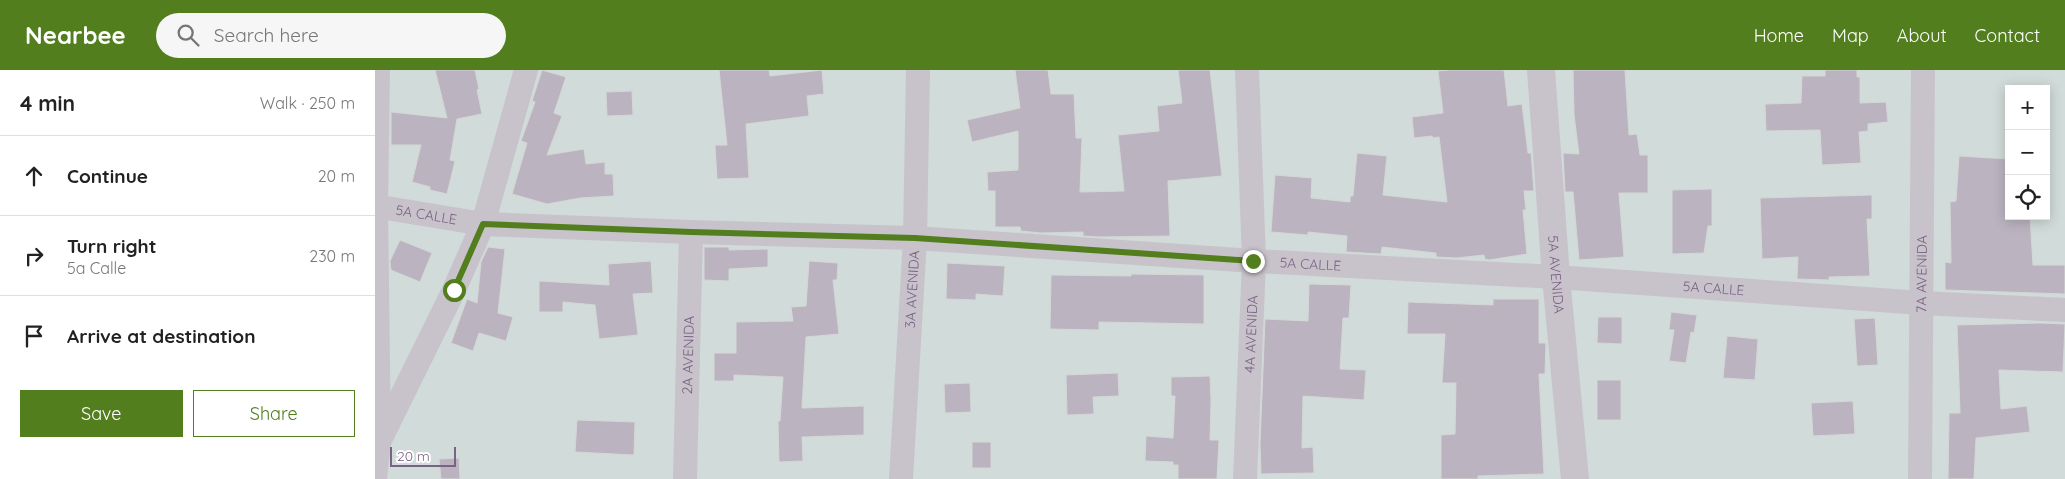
<!DOCTYPE html>
<html lang="en">
<head>
<meta charset="utf-8">
<style>
  :root { --surface:#fff; --page:#f6f6f6; --text:#222; --muted:#767676; --line:#e0e0e0; --accent:#527e1e }
  body { margin:0; font-family:Quicksand,sans-serif; background:var(--page); color:var(--text) }
  .controls { position:absolute; right:15px; top:15px; display:grid; overflow:hidden; border-radius:0px; box-shadow:0 2px 12px #0003 }
  .controls button { width:45px; height:45px; display:grid; place-items:center; padding:0; border:0; border-bottom:1px solid var(--line); background:var(--surface); color:var(--text); font:25px sans-serif }
  .scale { position:absolute; left:15px; bottom:12px; width:66px; box-sizing:border-box; padding-left:5px; border:2px solid #7a6285; border-top:0; font-size:14px; line-height:18px; white-space:nowrap; color:#7a6285; -webkit-text-stroke:4px #fff; paint-order:stroke }
  .stop { position:absolute; width:15px; height:15px; margin:-11px; border:4px solid #527e1e; border-radius:50%; background:#fff }
  .stop.end { background:#527e1e; border-color:#fff; box-shadow:0 1px 5px #0008 }
  .list { margin:0; padding:0; list-style:none }
  h2 { display:flex; justify-content:space-between; align-items:center; height:65px; margin:0; padding:0 20px; font-size:21px }
  h2 small { font-size:16px; font-weight:400; color:var(--muted) }
  .list li { display:grid; grid-template-columns:32px 1fr auto; gap:15px; align-items:center; box-sizing:border-box; height:80px; padding:0 20px; border-top:1px solid var(--line) }
  .list b { display:block; font-size:19px; white-space:nowrap }
  .list p { margin:0; font-size:16px; white-space:nowrap; color:var(--muted) }
  .list em { font-size:16px; font-style:normal; color:var(--muted) }
  .actions { display:flex; gap:10px; padding:15px 20px }
  .actions a { flex:1; padding:11px 0; border:1px solid var(--accent); border-radius:0px; text-align:center; font-size:18px; color:var(--accent) }
  .actions .main { background:var(--accent); color:#fff }
  .icon { flex:none; width:28px; height:28px; fill:none; stroke:currentColor; stroke-width:2; stroke-linecap:round; stroke-linejoin:round }
  .map { position:relative; flex:none; width:1690px; height:409px; overflow:hidden }
  header { display:flex; align-items:center; gap:30px; box-sizing:border-box; height:70px; padding:0 25px; background:var(--accent); color:#fff }
  header strong { font-size:24px }
  nav { display:flex; gap:28px; margin-inline-start:auto; font-size:18px }
  .search { width:350px; height:45px; background:var(--page); display:flex; align-items:center; gap:12px; box-sizing:border-box; padding:0 18px; border-radius:28px; color:var(--muted); font-size:19px }
  main { display:flex }
  aside { flex:1; background:var(--surface) }
  .map>svg:first-child { display:block }
</style>
</head>
<body>
<header>
<strong>Nearbee</strong>
<div class="search"><svg class="icon" aria-label="search" viewBox="0 0 24 24"><circle cx="10" cy="10" r="6"/><path d="M15 15l6 6"/></svg>Search here</div>
<nav><a>Home</a><a>Map</a><a>About</a><a>Contact</a></nav>
</header>
<main>
<aside>
<h2>4 min<small>Walk · 250 m</small></h2>
<ul class="list">
<li><svg class="icon" aria-label="ahead" viewBox="0 0 24 24"><path d="M12 20V5M6 11l6-6 6 6"/></svg><div><b>Continue</b></div><em>20 m</em></li>
<li><svg class="icon" aria-label="right" viewBox="0 0 24 24"><path d="M7 20v-9h11M14 6l5 5-5 5"/></svg><div><b>Turn right</b><p>5a Calle</p></div><em>230 m</em></li>
<li><svg class="icon" aria-label="arrive" viewBox="0 0 24 24"><path d="M6 21V4h12l-3 4 3 4H6"/></svg><div><b>Arrive at destination</b></div></li>
</ul>
<div class="actions"><a class="main">Save</a><a>Share</a></div>
</aside>
<div class="map">
<svg width="1690" height="409" viewBox="0 0 1690 409">
  <rect width="100%" height="100%" fill="#f1f6f2"/>
  <!-- green -->
  <path fill="#d0dbda" fill-rule="evenodd" d="M0 0H1690V409H0ZM1634 19H1671V146H1634Z"/>
  <!-- building -->
  <g fill="#bbb4c0" stroke="#d4d7d5">
    <path d="M60 0H100L104 19 102 20 107 44 82 49 75 90 80 91 72 124 55 120V117L37 112 46 75H16V42L72 48Z"/>
    <path d="M167 0 191 7 179 43 187 46 172 85 209 79 211 94 230 92V104H238L239 126 205 128 172 134 137 124 152 73 146 71 160 32 157 31Z"/>
    <path d="M344 0H394L395 6 447 0 449 24 432 26 434 46 371 54 374 108 342 109 340 75H352Z"/>
    <path d="M640 0H673L676 24H699L701 68H707L705 122 749 121 743 65 784 61 782 36 807 33 803 0H835L847 106 793 111 795 166 724 167 708 166V162L666 163 646 161 645 157H620V121H613L612 102 643 100V61L597 72 592 50 645 38Z"/>
    <path d="M1074 0H1129L1133 36 1147 34 1153 83H1156L1159 121H1149L1151 140H1148L1152 184 1114 190 1110 189 1109 185 1082 188 1061 187V183L1007 177 1006 184 971 182 972 166 933 162V165L896 162 900 105 937 108 936 128 975 132V126H978L982 83 1012 86 1008 125 1072 132 1064 67 1058 68 1057 66 1039 68 1037 47 1068 43 1063 1Z"/>
    <path d="M1198 0H1250L1254 65 1262 64 1265 85H1273V123H1244L1249 187 1204 190 1198 122H1190L1188 83 1204 84 1199 45Z"/>
    <path d="M1450 0H1482V7H1485V33L1511 32 1513 52 1493 54V61L1484 62 1486 93 1447 95 1445 60 1391 61 1390 34 1426 33 1427 6H1450Z"/>
    <path d="M257 21 258 45 232 46 231 22Z"/>
    <path d="M1584 86 1633 89 1631 124 1634 123V146H1655L1658 195H1690V224L1570 220V192L1576 193 1575 132 1581 131Z"/>
    <path d="M1337 119V156H1333L1329 183 1297 184V120Z"/>
    <path d="M1497 125V149H1492L1495 206 1454 207V210L1422 209 1423 187 1387 189 1385 128Z"/>
    <path d="M25 170 57 183 45 212 16 200 15 191Z"/>
    <path d="M113 177 130 179 123 243 138 247 131 271 104 263 98 281 76 273 92 229 102 233 106 192Z"/>
    <path d="M329 177H354V180L393 179V197L354 199V211L329 210Z"/>
    <path d="M276 191 278 223 258 224 263 265 224 269 220 235 188 232V242H164V211L234 215 233 194Z"/>
    <path d="M434 191 463 193 462 210H458L464 264 431 267 427 338 489 336V365L427 367 428 391 404 392 403 351H405L408 307 359 305V311H339V283H361V252L418 251 416 237 431 236Z"/>
    <path d="M572 193 630 196 628 226 601 224V230L571 229Z"/>
    <path d="M756 204 829 205V254L724 252V260L675 259 676 205 756 206Z"/>
    <path d="M934 214 976 215 974 248H968L965 299 991 300 989 330 928 326 927 378 938 377 939 403 886 404 885 374 890 249 933 251Z"/>
    <path d="M1118 229H1164V273H1171L1170 304H1164L1169 404 1103 406V409H1066V365L1080 364 1081 313H1067L1070 264H1032L1033 232 1118 235Z"/>
    <path d="M1296 242 1322 245 1319 263 1316 262 1311 293 1294 291 1299 260H1294Z"/>
    <path d="M1223 247H1247V274L1222 273Z"/>
    <path d="M1500 248 1503 295 1482 296 1479 249Z"/>
    <path d="M1665 253 1690 254 1688 302 1624 300 1626 339 1652 336 1655 362 1601 368 1599 409H1573L1574 343H1585L1582 255Z"/>
    <path d="M1352 266 1383 269 1380 310 1348 308Z"/>
    <path d="M743 303 744 326 718 327 719 344 692 345 691 305Z"/>
    <path d="M835 306 836 331 835 370H844L842 409H803V395H798V392L770 391 771 366 798 368 800 326H796V307Z"/>
    <rect x="1222" y="310" width="24" height="40"/>
    <path d="M595 313 596 342 570 343 569 314Z"/>
    <path d="M1478 331 1480 364 1438 366 1436 333Z"/>
    <path d="M202 350 260 352 259 385 200 382Z"/>
    <rect x="597" y="372" width="19" height="26"/>
    <path d="M84 388 85 409H66L64 389Z"/>
  </g>
  <g fill="none" stroke-linecap="round" stroke-linejoin="round">
    <!-- minor -->
    <g stroke="#c8c3ca" stroke-width="24">
      <path id="s1" d="M0 136 108 154 316 162 540 168 879 191 1181 207 1547 233 1690 240"/>
      <path d="M6 368 79 220 108 154 151 0"/>
      <path d="M0 409 4 372 1 136 3 0"/>
      <path id="s2" d="M310 409 316 162"/>
      <path id="s3" d="M526 409 540 168 543 0"/>
      <path id="s4" d="M870 409 879 191 872 0"/>
      <path id="s5" d="M1545 409 1548 0"/>
    </g>
    <!-- tertiary -->
    <path stroke="#c8c3ca" stroke-width="28" id="s6" d="M1166 0 1181 207 1200 409"/>
  </g>
  <g fill="none" stroke-linecap="round" stroke-linejoin="round">
    <!-- route -->
    <path stroke="#527e1e" stroke-width="6" d="M79 220 108 154 316 162 540 168 878 191"/>
  </g>
  <g text-anchor="middle" dominant-baseline="central" stroke-width="5" stroke-linejoin="round" paint-order="stroke">
    <!-- street labels -->
    <g font-size="14" fill="#7a6285" stroke="#fff">
      <text stroke="none"><textPath href="#s1" startOffset="52">5A CALLE</textPath></text>
      <text stroke="none"><textPath href="#s1" startOffset="938">5A CALLE</textPath></text>
      <text stroke="none"><textPath href="#s6" startOffset="205">5A AVENIDA</textPath></text>
      <text stroke="none"><textPath href="#s5" startOffset="205">7A AVENIDA</textPath></text>
      <text stroke="none"><textPath href="#s1" startOffset="1342">5A CALLE</textPath></text>
      <text stroke="none"><textPath href="#s3" startOffset="190">3A AVENIDA</textPath></text>
      <text stroke="none"><textPath href="#s4" startOffset="145">4A AVENIDA</textPath></text>
      <text stroke="none"><textPath href="#s2" startOffset="124">2A AVENIDA</textPath></text>
    </g>
  </g>
</svg>
<div class="controls">
<button>+</button>
<button>−</button>
<button><svg class="icon" aria-label="locate" viewBox="0 0 24 24"><circle cx="12" cy="12" r="6"/><path d="M12 2v4M12 18v4M2 12h4M18 12h4"/></svg></button>
</div>
<div class="scale">20 m</div>
<div class="stop" style="left:79px;top:220px"></div>
<div class="stop end" style="left:878px;top:191px"></div>
</div>
</main>
</body>
</html>
